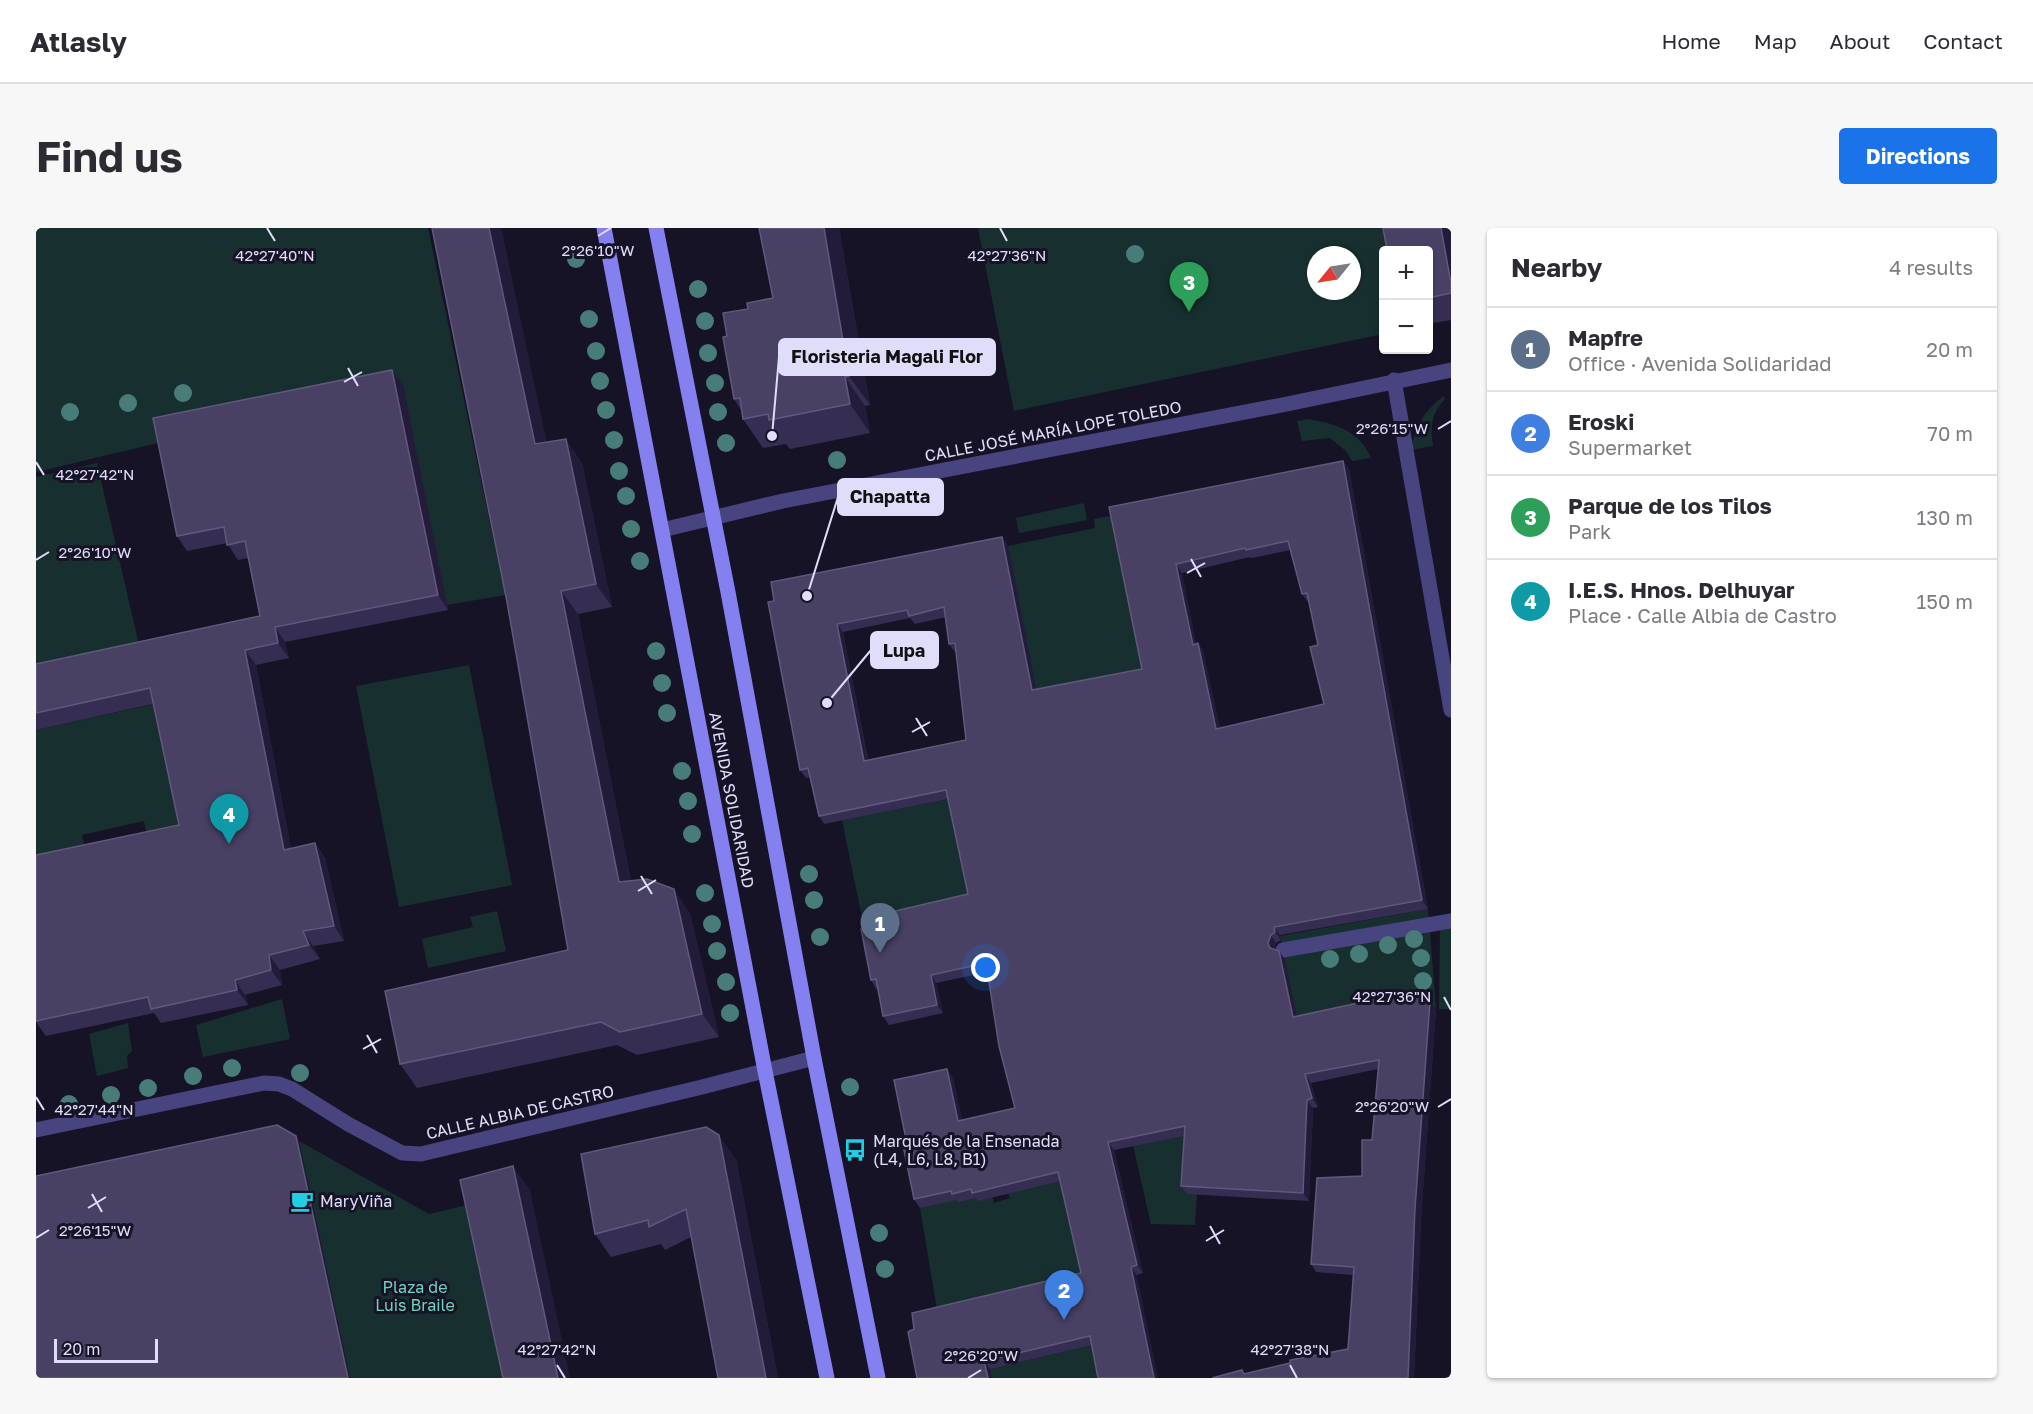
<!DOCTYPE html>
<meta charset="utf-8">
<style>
body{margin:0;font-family:"Golos Text",sans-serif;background:#f7f7f7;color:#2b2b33}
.controls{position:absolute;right:18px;top:18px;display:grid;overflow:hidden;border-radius:6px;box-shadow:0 2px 4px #0004}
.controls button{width:54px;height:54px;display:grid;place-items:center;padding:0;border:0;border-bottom:2px solid #e1e1e2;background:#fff;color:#2b2b33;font:30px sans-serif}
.compass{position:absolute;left:1271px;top:18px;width:54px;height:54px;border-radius:50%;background:#fff;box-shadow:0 2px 4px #0004;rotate:240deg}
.scale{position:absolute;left:18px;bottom:15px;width:104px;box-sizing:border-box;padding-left:6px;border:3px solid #e0ddfb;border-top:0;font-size:16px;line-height:21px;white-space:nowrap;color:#e0ddfb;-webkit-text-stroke:4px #171326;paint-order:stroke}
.you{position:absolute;left:950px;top:740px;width:21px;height:21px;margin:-15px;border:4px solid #fff;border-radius:50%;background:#1a73e8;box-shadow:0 0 0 9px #1a73e833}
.badge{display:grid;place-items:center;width:39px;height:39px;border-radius:50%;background:#1a73e8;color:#fff;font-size:20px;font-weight:700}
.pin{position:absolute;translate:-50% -50px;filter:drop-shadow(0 2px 3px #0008)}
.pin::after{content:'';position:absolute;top:32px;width:21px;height:18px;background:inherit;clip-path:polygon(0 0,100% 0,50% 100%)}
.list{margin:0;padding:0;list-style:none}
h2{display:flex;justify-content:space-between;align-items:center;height:78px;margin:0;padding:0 24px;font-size:26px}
h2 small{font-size:20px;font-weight:400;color:#7c7c81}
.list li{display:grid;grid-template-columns:39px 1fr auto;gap:18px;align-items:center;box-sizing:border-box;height:84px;padding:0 24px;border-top:2px solid #e1e1e2}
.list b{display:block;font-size:22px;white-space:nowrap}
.list p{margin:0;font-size:20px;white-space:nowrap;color:#7c7c81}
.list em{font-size:20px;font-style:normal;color:#7c7c81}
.map{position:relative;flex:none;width:1415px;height:1150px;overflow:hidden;border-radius:6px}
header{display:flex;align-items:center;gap:36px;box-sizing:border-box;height:84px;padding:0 30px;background:#fff;border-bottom:2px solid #e1e1e2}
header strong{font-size:28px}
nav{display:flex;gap:33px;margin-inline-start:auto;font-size:21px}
.intro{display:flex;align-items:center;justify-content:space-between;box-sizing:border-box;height:144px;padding:0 36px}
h1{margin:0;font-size:42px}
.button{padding:15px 27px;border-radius:6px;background:#1a73e8;color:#fff;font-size:21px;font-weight:700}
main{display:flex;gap:36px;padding:0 36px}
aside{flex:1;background:#fff;border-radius:6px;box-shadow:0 2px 4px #0004}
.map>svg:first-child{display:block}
.green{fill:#17302f;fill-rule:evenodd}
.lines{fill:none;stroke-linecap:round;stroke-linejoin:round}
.street{stroke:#47447f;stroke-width:15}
.secondary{stroke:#8480ef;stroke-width:15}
.tree{fill:#487c78}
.wall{fill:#362e52;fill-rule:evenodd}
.shaded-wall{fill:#221b39}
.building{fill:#484164;stroke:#60597c;stroke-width:1.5;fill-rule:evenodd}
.ticks{fill:none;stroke:#e0ddfb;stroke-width:2}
.labels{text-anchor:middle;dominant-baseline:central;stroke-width:6;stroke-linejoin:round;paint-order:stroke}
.street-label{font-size:16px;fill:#e0ddfb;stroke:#171326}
.poi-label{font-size:16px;fill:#e0ddfb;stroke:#171326;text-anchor:start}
.park-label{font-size:16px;fill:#71d2bb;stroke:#171326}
.ticks-label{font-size:15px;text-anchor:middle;fill:#e0ddfb;stroke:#171326;stroke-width:6;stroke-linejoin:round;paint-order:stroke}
.leader{fill:none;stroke:#e0ddfb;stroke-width:2}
.callout-dot{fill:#e0ddfb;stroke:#171326;stroke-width:2}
.callout{fill:#e0ddfb;stroke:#e0ddfb;stroke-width:2}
.callout-label{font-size:18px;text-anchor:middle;font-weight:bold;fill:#111}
</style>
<header>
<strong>Atlasly</strong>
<nav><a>Home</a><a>Map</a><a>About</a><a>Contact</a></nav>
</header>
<div class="intro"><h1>Find us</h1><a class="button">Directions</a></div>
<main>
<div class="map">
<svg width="1415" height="1150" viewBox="0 0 1415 1150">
<rect width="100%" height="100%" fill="#171326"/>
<g class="green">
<polygon points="0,0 392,0 469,367 411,377 367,157 0,244"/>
<path d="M942 0H1358L1363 22H1348L1347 106 978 183ZM1280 27H1316V63H1280Z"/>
<path d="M1408 168 1409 171C1395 186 1394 197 1397 218L1375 222C1379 199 1389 181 1408 168Z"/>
<path d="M1271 191C1298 195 1323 202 1335 230L1316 233 1310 223 1294 210 1266 213 1261 193Z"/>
<polygon points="61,235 106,430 0,453 0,249"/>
<polygon points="1048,275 1051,292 983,305 980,290"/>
<polygon points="1079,287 1111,449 1002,471 972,318 1059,300 1058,291"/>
<polygon points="433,437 476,657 363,679 320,458"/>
<polygon points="124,475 190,589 111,607 108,593 46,607 49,621 0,631 0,502"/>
<polygon points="923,569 938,678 830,709 806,592"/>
<polygon points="1392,681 1400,781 1388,771 1263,798 1244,708"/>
<polygon points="461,683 470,723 392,740 386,711 437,699 434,689"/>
<polygon points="1415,698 1415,781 1403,781 1404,699"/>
<polygon points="246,771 254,811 167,829 160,797"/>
<polygon points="92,795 96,823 91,828 92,840 61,848 53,806"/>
<polygon points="1155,906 1161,966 1159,997 1115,996 1097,918"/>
<polygon points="263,913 393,986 440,975 478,1150 314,1150"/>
<polygon points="1032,946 1054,1052 902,1088 884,980 921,971 956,968 958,975 974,970 972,965"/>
<polygon points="1060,1116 1066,1150 956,1150 950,1143 965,1133 967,1138"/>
</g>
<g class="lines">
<g class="street">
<polyline points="1358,152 1415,482"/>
<polyline points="626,302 747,273 1251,176 1415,142"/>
<polyline points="1247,722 1415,693"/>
<polyline points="0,902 228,855 243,856 256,861 312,896 366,925 385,926 662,860 778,830"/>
</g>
<g class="secondary">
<polyline points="568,0 729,843 791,1150"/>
<polyline points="620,0 692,364 778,830 842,1150"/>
</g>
</g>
<g class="tree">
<circle cx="1099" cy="26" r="9"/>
<circle cx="540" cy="31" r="9"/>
<circle cx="662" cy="61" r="9"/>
<circle cx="553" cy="91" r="9"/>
<circle cx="669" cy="93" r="9"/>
<circle cx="560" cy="123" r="9"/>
<circle cx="672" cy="125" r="9"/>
<circle cx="564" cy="153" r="9"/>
<circle cx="679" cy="155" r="9"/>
<circle cx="147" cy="165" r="9"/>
<circle cx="92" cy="175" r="9"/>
<circle cx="570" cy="182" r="9"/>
<circle cx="34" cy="184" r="9"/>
<circle cx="682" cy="184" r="9"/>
<circle cx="578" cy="212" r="9"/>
<circle cx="690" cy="215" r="9"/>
<circle cx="801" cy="232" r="9"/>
<circle cx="583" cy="243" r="9"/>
<circle cx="590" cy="268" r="9"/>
<circle cx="595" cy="301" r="9"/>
<circle cx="604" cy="333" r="9"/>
<circle cx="620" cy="423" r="9"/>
<circle cx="626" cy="455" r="9"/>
<circle cx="631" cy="485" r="9"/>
<circle cx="646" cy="543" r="9"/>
<circle cx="652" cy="573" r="9"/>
<circle cx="656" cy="606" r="9"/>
<circle cx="773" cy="646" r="9"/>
<circle cx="669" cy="665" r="9"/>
<circle cx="778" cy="672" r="9"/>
<circle cx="676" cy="696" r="9"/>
<circle cx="784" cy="709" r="9"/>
<circle cx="1378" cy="711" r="9"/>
<circle cx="1352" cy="717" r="9"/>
<circle cx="681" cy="723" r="9"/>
<circle cx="1323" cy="726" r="9"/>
<circle cx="1385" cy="730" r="9"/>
<circle cx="1294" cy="731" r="9"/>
<circle cx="1387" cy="753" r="9"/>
<circle cx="690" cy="754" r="9"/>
<circle cx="694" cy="785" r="9"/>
<circle cx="196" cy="840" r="9"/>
<circle cx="264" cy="845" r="9"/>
<circle cx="157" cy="848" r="9"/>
<circle cx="814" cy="859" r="9"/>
<circle cx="112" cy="860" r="9"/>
<circle cx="75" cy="867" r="9"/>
<circle cx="33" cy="876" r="9"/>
<circle cx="843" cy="1005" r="9"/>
<circle cx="849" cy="1041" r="9"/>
</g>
<g class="wall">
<polygon points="465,0 510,214 546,235 576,379 542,386 595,653 654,685 683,809 601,827 581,817 381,860 364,836 532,722"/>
<polygon points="723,0 803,0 834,177 829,178 834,205 754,221 750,216 727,220 707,191 705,182 698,171 691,108 712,81 737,70"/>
<polygon points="1415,0 1415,92 1392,96 1392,22"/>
<polygon points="356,142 367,157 412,382 249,414 253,430 220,437 255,621 279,615 289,630 308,713 277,718 284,731 244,742 246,757 209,767 212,777 125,795 118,785 10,808 0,794 0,627 143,597 117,476 0,502 0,436 224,388 212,330 202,332 191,315 151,323 141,308"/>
<path d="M1307 233 1313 241 1392 681 1244 707 1245 712 1240 715 1238 722 1249 732 1261 789 1400 781 1385 990 1378 1150H1176L1209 1146 1312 1121 1317 1047 1280 1044 1275 1036 1326 948 1336 912 1342 841 1275 855 1282 879 1277 880 1273 973 1151 966 1145 958 1148 908 1078 922 1107 1045 1101 1047 1056 1117 954 1141 881 1150 1045 1045 1024 953 942 973 940 970 922 974 920 972 884 980 878 971 872 921 917 849 926 892 979 880 952 744 900 755 907 785 853 797 847 788 842 760 840 761 835 752 844 696 932 666 912 571 788 596 783 588 774 549 770 550 764 542 738 373 966 309 972 318 1000 462 1106 441 1073 279ZM1255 322 1266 366 1272 374H1273L1282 417 1288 476 1184 500 1167 423 1162 415 1160 416 1146 345 1214 329 1216 330ZM910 389 913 416 919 424H920L930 512 832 532 807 404 874 390 879 396Z"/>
<polygon points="700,931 742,1150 682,1150 655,1009 629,1022 625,1016 575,1029 559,1006"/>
</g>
<g class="shaded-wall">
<polygon points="453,0 465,0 516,239 499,216"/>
<polygon points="788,0 803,0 834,177 813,148"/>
<polygon points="1405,0 1415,0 1415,55"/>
<polygon points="356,142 367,157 412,382 402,367"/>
<polygon points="809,149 829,178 834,205 814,176"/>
<polygon points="530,211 546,235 576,379 560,356"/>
<polygon points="1307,233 1313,241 1392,681 1386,672"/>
<polygon points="966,309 972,318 1002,471 996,462"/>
<polygon points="1140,336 1146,345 1162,425 1157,417"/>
<polygon points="525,363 542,386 600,678 583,654"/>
<polygon points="801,396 807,404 833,541 828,533"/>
<polygon points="239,399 249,414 253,430 242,415"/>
<polygon points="1162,415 1167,423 1186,509 1180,501"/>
<polygon points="209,422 220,437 258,637 248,622"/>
<polygon points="279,615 289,630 308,713 298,698"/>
<polygon points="638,661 654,685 683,809 666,786"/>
<polygon points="1238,699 1244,707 1245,712 1239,704"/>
<polygon points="267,703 277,718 284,731 273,717"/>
<polygon points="1235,707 1240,715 1237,723 1234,720 1232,715"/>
<polygon points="1243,723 1249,732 1263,798 1257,789"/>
<polygon points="233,727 244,742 246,757 235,742"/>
<polygon points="895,747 900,755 907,785 901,777"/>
<polygon points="199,752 209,767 212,777 201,762"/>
<polygon points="1394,773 1400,781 1385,990 1378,1150 1372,1150 1379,981"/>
<polygon points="911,841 917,849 928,901 922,893"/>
<polygon points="1269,846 1275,855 1282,879 1276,870"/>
<polygon points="1271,872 1277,880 1273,973 1267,965"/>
<polygon points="683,907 700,931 742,1150 730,1150"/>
<polygon points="260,908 263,913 314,1150 312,1150"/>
<polygon points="1072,914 1078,922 1107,1045 1101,1037"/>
<polygon points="477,938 494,962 534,1150 522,1150"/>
<polygon points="1095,1039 1101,1047 1122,1150 1118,1150"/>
<polygon points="948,1133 954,1141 956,1150 952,1150"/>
</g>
<g class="building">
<polygon points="396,0 453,0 499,216 530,211 560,356 525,363 583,654 611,651 638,661 666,786 584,804 565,794 364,836 349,763 532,722 471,374"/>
<polygon points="723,0 788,0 813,148 809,149 814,176 733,192 732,186 707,191 704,170 698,171 687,109 691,108 687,85 712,81 711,75 737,70"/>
<polygon points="1347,0 1405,0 1415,55 1415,65 1392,70 1392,22 1351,22"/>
<polygon points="356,142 402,367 239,399 242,415 209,422 248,622 279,615 298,698 267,703 273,717 233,727 235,742 199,752 201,762 115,781 112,769 0,793 0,627 143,597 114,460 0,485 0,436 224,388 209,313 191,317 188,299 141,308 117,190"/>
<path d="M1307 233 1386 672 1238 699 1239 704 1235 707 1232 715 1234 720 1243 723 1257 789 1382 762 1394 773 1379 981 1372 1150H1176L1206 1142 1208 1146 1254 1135V1132L1312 1121 1318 1039 1275 1036 1281 950 1326 948V912H1336L1343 832 1269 846 1276 870 1271 872 1267 965 1145 958 1149 898 1072 914 1101 1037 1095 1039 1118 1150H1062L1054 1108 948 1133 952 1150H881L872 1104 878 1101 876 1085 1045 1045 1022 944 936 965 935 961 916 966 915 963 878 971 868 922 872 921 858 852 911 841 922 893 979 880 963 818 950 735 895 747 901 777 847 788 840 751 835 752 825 701 844 696 842 687 932 666 910 562 783 588 772 540 764 542 732 374 738 373 735 354 966 309 996 462 1106 441 1073 279ZM1252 313 1266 366 1271 365 1282 417 1274 419 1288 476 1180 501 1162 415 1157 417 1140 336 1209 320 1210 322ZM908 379 913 416 919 415 930 512 828 533 801 396 871 382 873 388Z"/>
<polygon points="241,897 260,908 312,1150 0,1150 0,948"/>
<polygon points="670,899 683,907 730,1150 682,1150 650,981 613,999 612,992 559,1006 545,926"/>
<polygon points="477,938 522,1150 467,1150 424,952"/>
</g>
<path class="ticks" d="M231 0 239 13M964 0 971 13M562 8 575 0M312 140 322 158M308 154 326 144M1402 201 1415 193M0 234 8 247M1155 331 1165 349M0 332 13 324M1151 345 1169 335M880 490 891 508M876 504 894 494M605 648 616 666M602 663 620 652M1408 769 1415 782M331 807 341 825M327 821 345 811M0 869 8 882M1402 879 1415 871M56 966 66 984M52 980 70 969M1174 998 1184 1016M0 1010 13 1002M1170 1013 1188 1002M521 1137 529 1150M1254 1137 1261 1150M932 1150 945 1142"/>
<defs>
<g id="bus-bare" transform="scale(1.8)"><path d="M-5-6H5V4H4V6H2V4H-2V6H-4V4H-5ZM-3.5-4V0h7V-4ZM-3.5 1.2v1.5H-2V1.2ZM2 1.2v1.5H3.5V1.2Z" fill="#21cde2" stroke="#171326" stroke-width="2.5" paint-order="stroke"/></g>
<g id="cafe-bare" transform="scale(1.8)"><path d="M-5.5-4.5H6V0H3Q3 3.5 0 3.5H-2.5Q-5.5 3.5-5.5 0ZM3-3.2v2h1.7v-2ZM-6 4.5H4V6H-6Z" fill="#21cde2" stroke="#171326" stroke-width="2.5" paint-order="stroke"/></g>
</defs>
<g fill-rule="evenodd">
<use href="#bus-bare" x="819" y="922"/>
<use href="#cafe-bare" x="266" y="973"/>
</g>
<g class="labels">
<g class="street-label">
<text transform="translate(1017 203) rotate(-11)">CALLE JOSÉ MARÍA LOPE TOLEDO</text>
<text transform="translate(696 572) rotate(79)">AVENIDA SOLIDARIDAD</text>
<text transform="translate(484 884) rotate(-13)">CALLE ALBIA DE CASTRO</text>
</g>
<g class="poi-label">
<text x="837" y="913">Marqués de la Ensenada<tspan x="837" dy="18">(L4, L6, L8, B1)</tspan></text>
<text x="284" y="973">MaryViña</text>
</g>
<g class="park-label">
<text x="379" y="1059">Plaza de<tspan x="379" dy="18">Luis Braile</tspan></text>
</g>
</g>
<g class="ticks-label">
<text x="562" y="28">2°26'10"W</text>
<text x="239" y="33">42°27'40"N</text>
<text x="971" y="33">42°27'36"N</text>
<text x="1356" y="206">2°26'15"W</text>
<text x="59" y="252">42°27'42"N</text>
<text x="59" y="330">2°26'10"W</text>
<text x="1356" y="774">42°27'36"N</text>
<text x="1356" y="884">2°26'20"W</text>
<text x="58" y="887">42°27'44"N</text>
<text x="59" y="1008">2°26'15"W</text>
<text x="521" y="1127">42°27'42"N</text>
<text x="1254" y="1127">42°27'38"N</text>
<text x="945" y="1133">2°26'20"W</text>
</g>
<path class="leader" d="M736 208L743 129M771 368L802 269M791 475L835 422"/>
<g class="callout-dot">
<circle cx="736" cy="208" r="6"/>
<circle cx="771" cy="368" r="6"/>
<circle cx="791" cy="475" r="6"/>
</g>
<g class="callout">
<rect x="743" y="111" width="216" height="36" rx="6"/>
<rect x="802" y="251" width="105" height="36" rx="6"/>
<rect x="835" y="404" width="67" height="36" rx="6"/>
</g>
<g class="callout-label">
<text x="851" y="135">Floristeria Magali Flor</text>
<text x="854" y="275">Chapatta</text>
<text x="868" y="429">Lupa</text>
</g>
</svg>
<div class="controls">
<button>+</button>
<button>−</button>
</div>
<svg class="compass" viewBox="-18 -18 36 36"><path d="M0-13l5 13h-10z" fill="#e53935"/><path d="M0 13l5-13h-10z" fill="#7c7c81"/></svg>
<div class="scale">20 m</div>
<div class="you"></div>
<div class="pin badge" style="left:844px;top:725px;background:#5c6f8a">1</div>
<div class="pin badge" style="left:1028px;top:1092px;background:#3f7fe0">2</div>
<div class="pin badge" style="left:1153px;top:84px;background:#2e9e5b">3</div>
<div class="pin badge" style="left:193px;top:616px;background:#0f9aa8">4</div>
</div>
<aside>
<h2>Nearby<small>4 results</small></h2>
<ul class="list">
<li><span class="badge" style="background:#5c6f8a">1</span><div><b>Mapfre</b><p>Office · Avenida Solidaridad</p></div><em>20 m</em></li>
<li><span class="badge" style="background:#3f7fe0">2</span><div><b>Eroski</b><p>Supermarket</p></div><em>70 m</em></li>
<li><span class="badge" style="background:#2e9e5b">3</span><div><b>Parque de los Tilos</b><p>Park</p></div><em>130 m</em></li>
<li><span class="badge" style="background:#0f9aa8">4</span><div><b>I.E.S. Hnos. Delhuyar</b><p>Place · Calle Albia de Castro</p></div><em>150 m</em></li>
</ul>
</aside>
</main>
